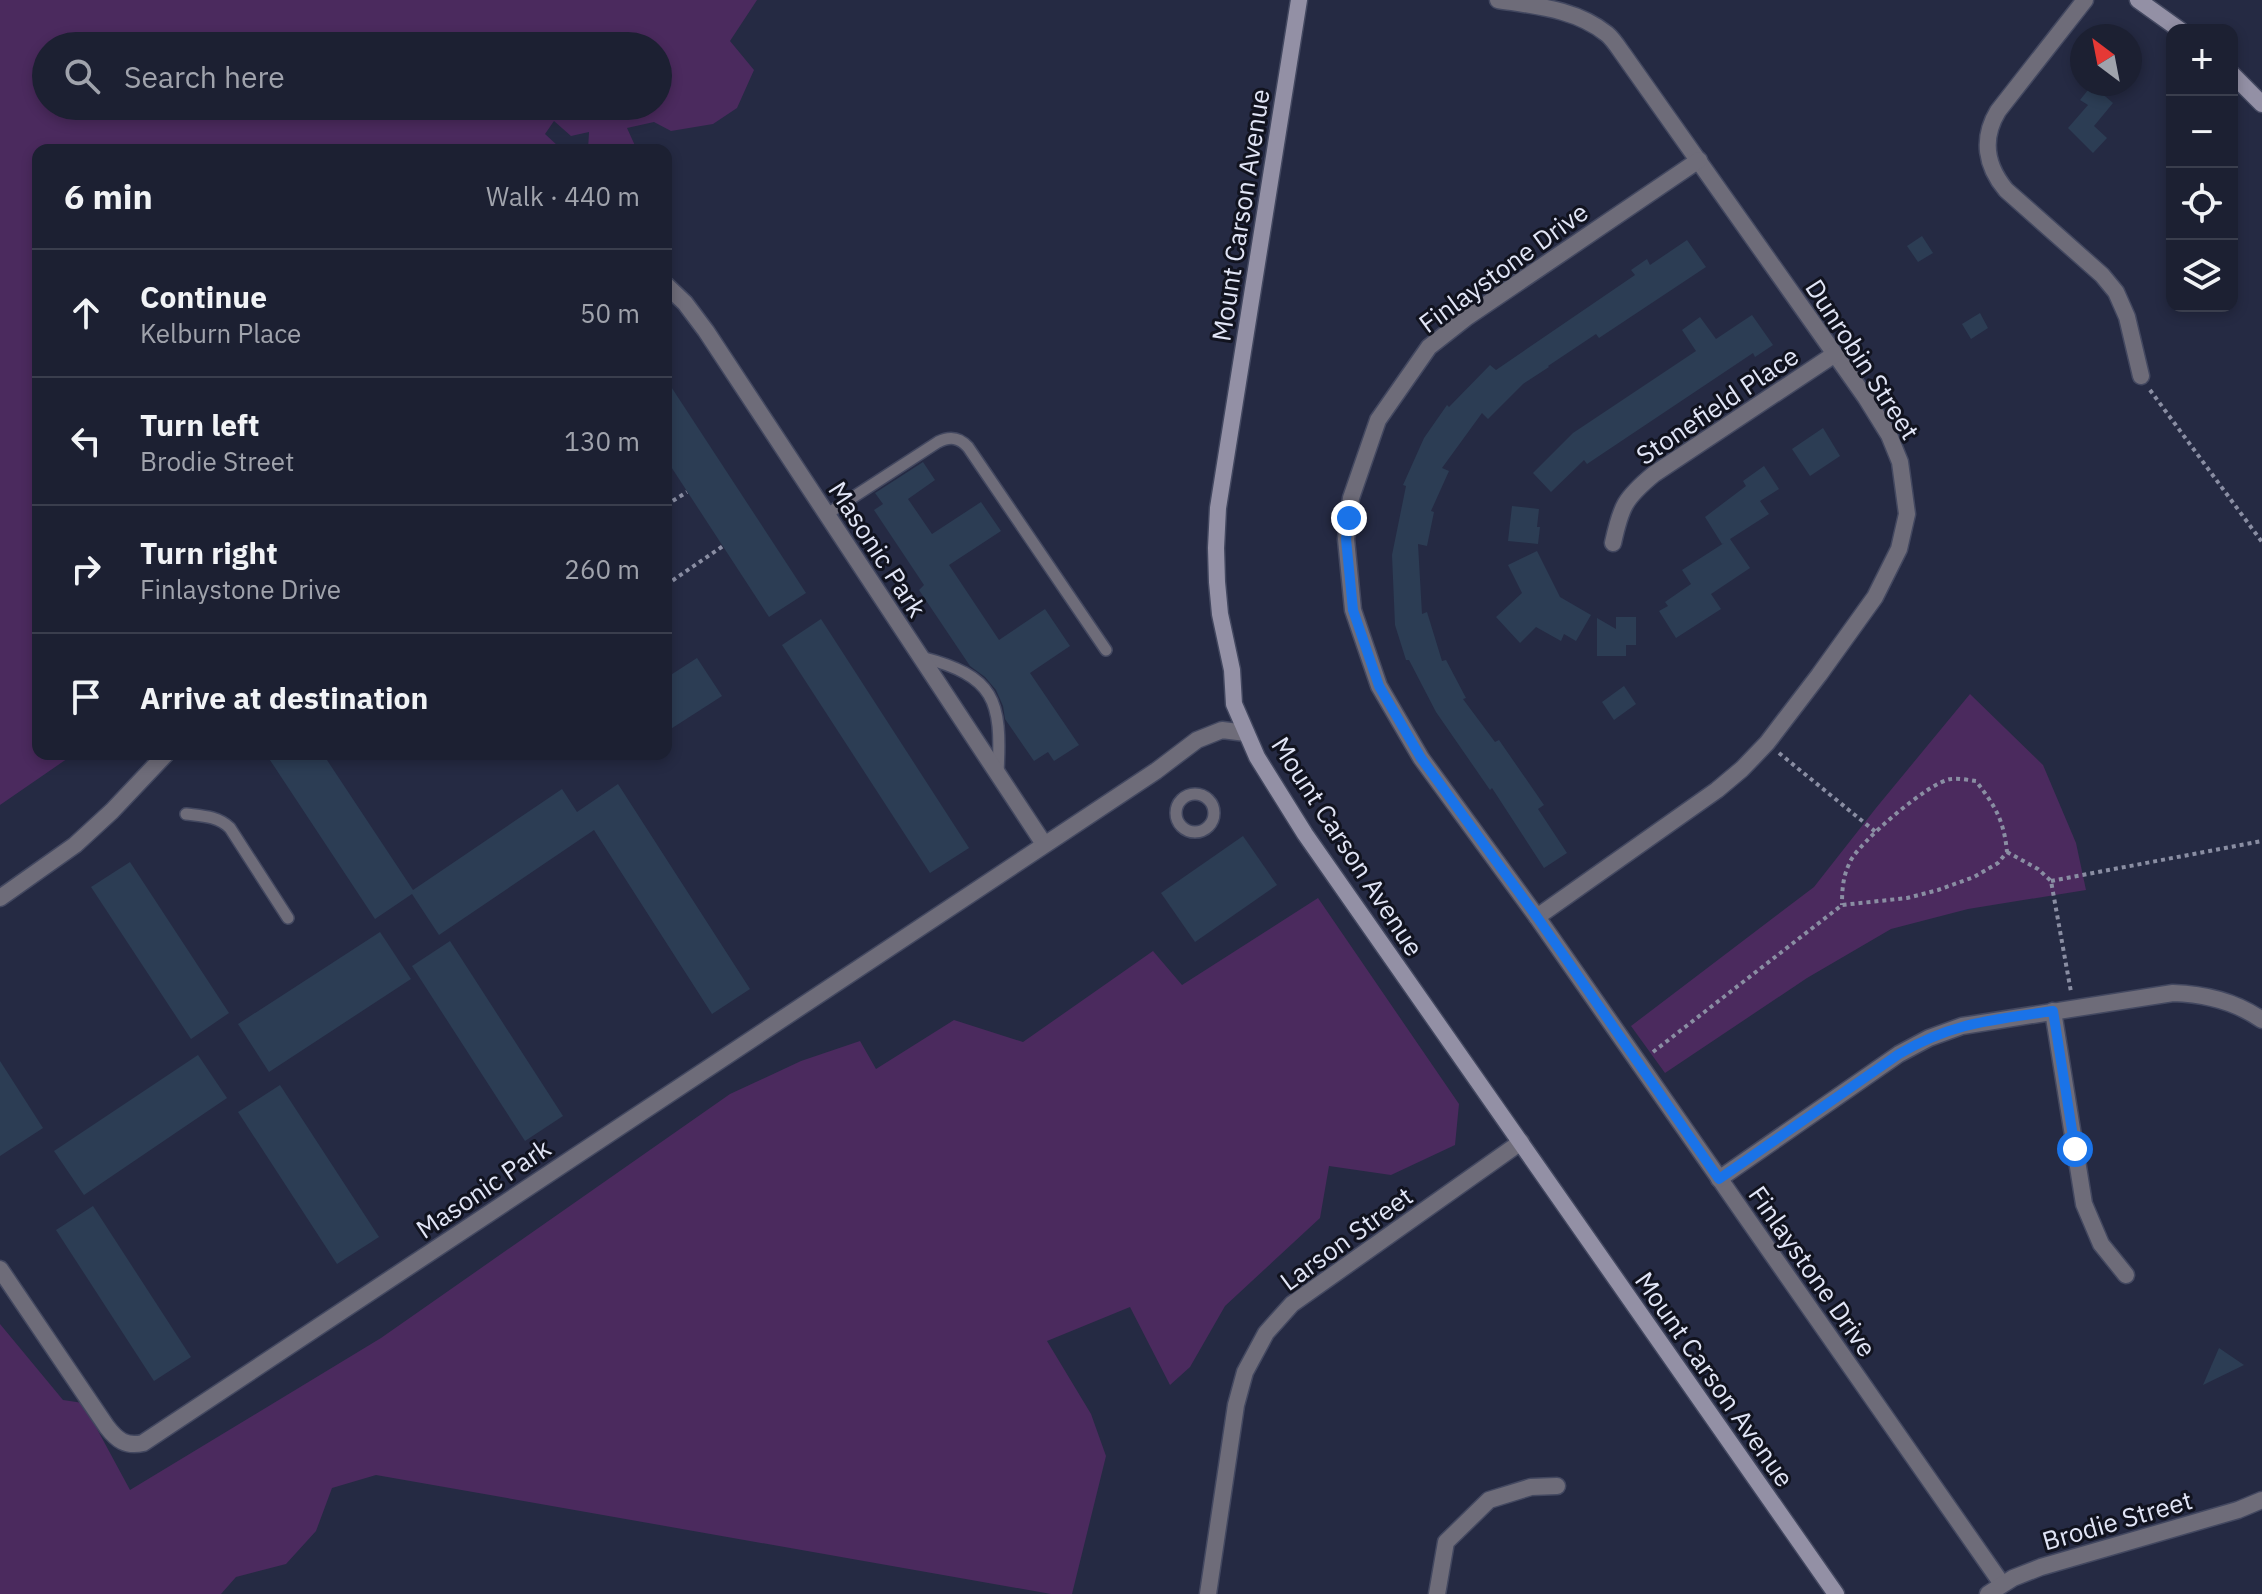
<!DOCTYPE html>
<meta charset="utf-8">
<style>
body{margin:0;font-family:"IBM Plex Sans",sans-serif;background:#292d3e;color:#f1f3f6}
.controls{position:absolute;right:24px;top:24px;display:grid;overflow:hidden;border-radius:16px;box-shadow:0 4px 12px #0003}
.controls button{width:72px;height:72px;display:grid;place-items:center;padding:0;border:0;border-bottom:2px solid #3a3e4d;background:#1c2032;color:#f1f3f6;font:40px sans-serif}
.compass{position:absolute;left:2070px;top:24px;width:72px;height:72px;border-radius:50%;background:#1c2032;box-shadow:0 4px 12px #0003;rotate:328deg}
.stop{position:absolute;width:24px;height:24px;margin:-18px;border:6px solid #1a73e8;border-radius:50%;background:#fff}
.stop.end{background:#1a73e8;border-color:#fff;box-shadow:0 2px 8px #0008}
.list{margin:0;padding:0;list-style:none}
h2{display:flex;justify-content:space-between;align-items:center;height:104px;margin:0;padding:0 32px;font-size:34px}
h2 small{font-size:26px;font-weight:400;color:#a0a3ac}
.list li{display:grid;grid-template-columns:52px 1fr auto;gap:24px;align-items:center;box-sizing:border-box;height:128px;padding:0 32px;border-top:2px solid #3a3e4d}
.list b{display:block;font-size:30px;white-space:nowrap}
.list p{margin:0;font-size:26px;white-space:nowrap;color:#a0a3ac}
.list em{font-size:26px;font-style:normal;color:#a0a3ac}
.icon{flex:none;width:44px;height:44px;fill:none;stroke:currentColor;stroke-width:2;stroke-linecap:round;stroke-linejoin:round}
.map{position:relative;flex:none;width:2262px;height:1594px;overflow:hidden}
.search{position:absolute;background:#1c2032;box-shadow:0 4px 12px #0003;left:32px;top:32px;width:640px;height:88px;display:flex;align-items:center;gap:20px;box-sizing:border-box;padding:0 28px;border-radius:44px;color:#a0a3ac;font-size:30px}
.panel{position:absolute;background:#1c2032;box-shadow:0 4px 12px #0003;left:32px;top:144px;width:640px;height:616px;border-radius:16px}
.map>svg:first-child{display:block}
.green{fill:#4b2a5e;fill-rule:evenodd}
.building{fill:#2c3d54}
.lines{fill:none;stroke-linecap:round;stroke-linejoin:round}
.lane-casing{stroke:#434860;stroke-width:14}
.street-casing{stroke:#434860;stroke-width:19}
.secondary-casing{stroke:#434860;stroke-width:19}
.path{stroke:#8a8ea3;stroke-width:4;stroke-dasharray:4 4;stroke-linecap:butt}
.lane{stroke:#6e6c79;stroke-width:11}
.street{stroke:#6e6c79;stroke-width:16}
.secondary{stroke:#9390a5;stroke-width:16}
.route{stroke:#1a73e8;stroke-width:10}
.labels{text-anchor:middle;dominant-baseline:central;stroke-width:6;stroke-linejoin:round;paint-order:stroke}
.street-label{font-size:26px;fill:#e1e5f6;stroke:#11131f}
</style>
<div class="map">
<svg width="2262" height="1594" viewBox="0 0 2262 1594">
<rect width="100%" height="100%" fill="#252a43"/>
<g class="green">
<path d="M0 0H757L730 41 754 70 737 108 713 124 671 131 654 122 627 128 637 150H588L589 132 571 136 554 121 545 134 558 146 566 150H38V754H74L0 805ZM46 46H658V106H46Z"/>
<polygon points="1970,694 2043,765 2076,843 2086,890 1968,909 1891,929 1807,978 1665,1073 1631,1026 1814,887 1876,808"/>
<polygon points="1318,898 1459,1104 1455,1145 1391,1175 1329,1166 1320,1218 1225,1306 1190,1367 1170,1385 1130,1307 1047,1341 1091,1414 1106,1456 1072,1594 1051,1594 376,1475 332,1488 316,1531 286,1564 236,1577 221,1594 0,1594 0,1324 63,1400 83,1403 130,1490 381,1338 730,1094 801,1061 860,1041 876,1069 954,1020 1023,1042 1153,951 1182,985"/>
</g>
<g class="building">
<polygon points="2092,85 2113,103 2094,126 2107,138 2093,153 2068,128 2088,105 2080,100"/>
<polygon points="1922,236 1933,253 1918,262 1907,246"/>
<polygon points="1687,240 1706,267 1599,338 1596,334 1548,366 1549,367 1523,384 1488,419 1482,413 1442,468 1449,471 1431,511 1434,512 1427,546 1418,544 1422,614 1427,612 1442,661 1446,660 1466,698 1463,699 1495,742 1499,740 1544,805 1538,809 1567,853 1544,868 1492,788 1490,790 1436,712 1409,660 1406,660 1395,625 1392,555 1406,486 1403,485 1424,438 1447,405 1449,407 1490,365 1496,370 1635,275 1631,270 1647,259 1650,265"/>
<polygon points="1980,313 1988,328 1971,339 1962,324"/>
<polygon points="1752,315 1773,345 1755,357 1753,353 1587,464 1584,460 1551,492 1533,473 1573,433 1696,351 1682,330 1700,317 1716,339"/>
<polygon points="666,379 806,593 769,617 666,459"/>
<polygon points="1823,428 1840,456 1810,476 1792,449"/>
<polygon points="923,462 935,480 908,499 932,534 981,502 1001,531 949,565 999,640 1045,609 1070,646 1030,673 1079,745 1054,761 1048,752 1034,761 1005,719 1003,706 996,690 985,677 970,666 919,590 924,585 874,510 883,504 875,493"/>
<polygon points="1764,466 1779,489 1760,501 1769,514 1730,539 1750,568 1711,594 1721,609 1676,638 1659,611 1668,606 1665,602 1691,584 1682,570 1724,543 1722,544 1705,517 1746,486 1743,481"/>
<polygon points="1512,506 1539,509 1537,527 1540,527 1538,544 1508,541"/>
<polygon points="1537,551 1560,597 1591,615 1576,641 1564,634 1561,641 1536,627 1520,643 1496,617 1522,593 1508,565"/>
<polygon points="1616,617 1636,617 1636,645 1626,645 1626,656 1597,656 1597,618 1616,629"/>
<polygon points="821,619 969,848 930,873 782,645"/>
<polygon points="697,658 722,696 666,732 666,678"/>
<polygon points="1624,686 1636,704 1614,720 1602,702"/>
<polygon points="266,754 323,754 413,890 562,789 577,812 618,784 750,989 712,1014 594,830 439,935 412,894 375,919"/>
<polygon points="1243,836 1277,885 1195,942 1161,893"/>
<polygon points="130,862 229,1013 191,1039 91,887"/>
<polygon points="380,932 411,979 269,1072 238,1024"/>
<polygon points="450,941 563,1116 525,1141 412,966"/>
<polygon points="198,1055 227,1098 84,1195 54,1151"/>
<polygon points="0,1061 43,1128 0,1156"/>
<polygon points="280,1085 379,1237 337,1264 238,1112"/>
<polygon points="93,1206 191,1357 154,1381 56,1230"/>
<polygon points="2219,1348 2244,1365 2203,1385"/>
</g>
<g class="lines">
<g class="lane-casing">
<g id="lane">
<path d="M827 514 938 442C950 436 959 437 968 447L1106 650"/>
<path d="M921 657C995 676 1002 700 998 772"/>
<circle cx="1195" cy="813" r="19"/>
<path d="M186 814C202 816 218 816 230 828L288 918"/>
</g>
</g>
<g class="street-casing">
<g id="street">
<path d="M1498 0C1536 6 1576 9 1607 34 1613 39 1618 47 1623 54L1866 398 1889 435 1900 462 1907 514 1899 549 1875 597 1819 675 1767 743 1742 769 1717 790 1537 917"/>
<path d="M2085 0 1998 111C1981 139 1986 166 2006 190L2102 275 2116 292 2127 317 2141 376"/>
<polyline points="1699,160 1466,318 1429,347 1378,420 1351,498 1346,539 1353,610 1379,686 1421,758 1537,917 2002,1584"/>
<polyline points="666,285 685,303 706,331 1044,844"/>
<path d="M1613 543C1621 506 1625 498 1654 474L1835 354"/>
<polyline points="0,898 75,845 112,811 166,754"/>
<polyline points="2053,1011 2084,1204 2101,1244 2126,1275"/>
<path d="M1719 1179 1899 1054 1929 1038 1962 1026 2173 993C2205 994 2235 1001 2262 1020"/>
<path d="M0 1269 107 1427C117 1440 126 1447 143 1443L1156 771 1197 740 1222 730 1246 733"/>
<polyline points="1208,1594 1236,1405 1245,1372 1266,1333 1292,1304 1521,1142"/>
<polyline points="1437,1594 1446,1542 1489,1500 1531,1487 1557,1486"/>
<polyline points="1988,1594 2013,1578 2041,1567 2238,1510 2262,1500"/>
</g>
</g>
<g class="secondary-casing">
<g id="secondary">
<polyline points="1299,0 1218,508 1216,548 1217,582 1220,614 1232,670 1234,704 1257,757 1305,834 1836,1594"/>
<polyline points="2138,0 2180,30"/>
<polyline points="2232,74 2262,104"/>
</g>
</g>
<g class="path">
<polyline points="2150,390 2262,542"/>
<polyline points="666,505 687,492"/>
<polyline points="666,585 723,546"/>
<polyline points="1779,753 1877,833"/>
<polyline points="2007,852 2038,869 2051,881 2071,992"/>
<polyline points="2051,881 2262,841"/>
<path d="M1653 1052 1842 905 1907 898 1938 890 1974 877 1998 863 2007 852C2004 820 1995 806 1976 781 1968 780 1959 778 1951 779 1930 781 1858 843 1850 862 1843 876 1842 889 1842 905"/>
</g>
<use href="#lane" class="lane"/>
<use href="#street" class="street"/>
<use href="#secondary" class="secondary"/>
</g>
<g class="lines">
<path class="route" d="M1349 518 1346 539 1353 610 1379 686 1421 758 1537 917 1719 1179 1899 1054C1953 1022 1993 1020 2053 1011L2075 1149"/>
</g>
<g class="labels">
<g class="street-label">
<text transform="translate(1240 215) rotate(-81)">Mount Carson Avenue</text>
<text transform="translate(1503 267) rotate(-36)">Finlaystone Drive</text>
<text transform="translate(1863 359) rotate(57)">Dunrobin Street</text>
<text transform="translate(1717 405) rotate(-34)">Stonefield Place</text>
<text transform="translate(878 549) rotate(57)">Masonic Park</text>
<text transform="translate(1348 846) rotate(57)">Mount Carson Avenue</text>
<text transform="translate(483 1188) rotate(-34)">Masonic Park</text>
<text transform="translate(1346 1238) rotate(-36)">Larson Street</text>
<text transform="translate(1813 1271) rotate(55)">Finlaystone Drive</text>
<text transform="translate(1715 1379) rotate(55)">Mount Carson Avenue</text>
<text transform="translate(2117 1520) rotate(-16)">Brodie Street</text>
</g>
</g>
</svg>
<div class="controls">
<button>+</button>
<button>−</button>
<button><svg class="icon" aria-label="locate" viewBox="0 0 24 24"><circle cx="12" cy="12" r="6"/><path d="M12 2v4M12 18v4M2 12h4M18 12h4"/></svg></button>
<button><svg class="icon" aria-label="layers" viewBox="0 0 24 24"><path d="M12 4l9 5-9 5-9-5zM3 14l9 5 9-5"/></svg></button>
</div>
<svg class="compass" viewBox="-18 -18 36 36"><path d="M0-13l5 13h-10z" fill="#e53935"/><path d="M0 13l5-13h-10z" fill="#a0a3ac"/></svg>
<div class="stop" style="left:2075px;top:1149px"></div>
<div class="stop end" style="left:1349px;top:518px"></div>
<div class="search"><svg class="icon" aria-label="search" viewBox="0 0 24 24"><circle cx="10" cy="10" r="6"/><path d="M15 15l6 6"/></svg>Search here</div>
<section class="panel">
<h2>6 min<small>Walk · 440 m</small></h2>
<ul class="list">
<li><svg class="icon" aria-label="ahead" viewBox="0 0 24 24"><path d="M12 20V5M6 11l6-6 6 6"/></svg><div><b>Continue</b><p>Kelburn Place</p></div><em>50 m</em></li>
<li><svg class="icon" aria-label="left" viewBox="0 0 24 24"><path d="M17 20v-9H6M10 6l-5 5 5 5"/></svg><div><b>Turn left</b><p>Brodie Street</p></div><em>130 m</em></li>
<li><svg class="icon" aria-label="right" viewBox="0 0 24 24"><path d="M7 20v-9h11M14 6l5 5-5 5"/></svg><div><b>Turn right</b><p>Finlaystone Drive</p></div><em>260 m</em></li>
<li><svg class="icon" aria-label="arrive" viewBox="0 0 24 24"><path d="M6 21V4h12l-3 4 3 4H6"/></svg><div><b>Arrive at destination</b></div></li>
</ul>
</section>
</div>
